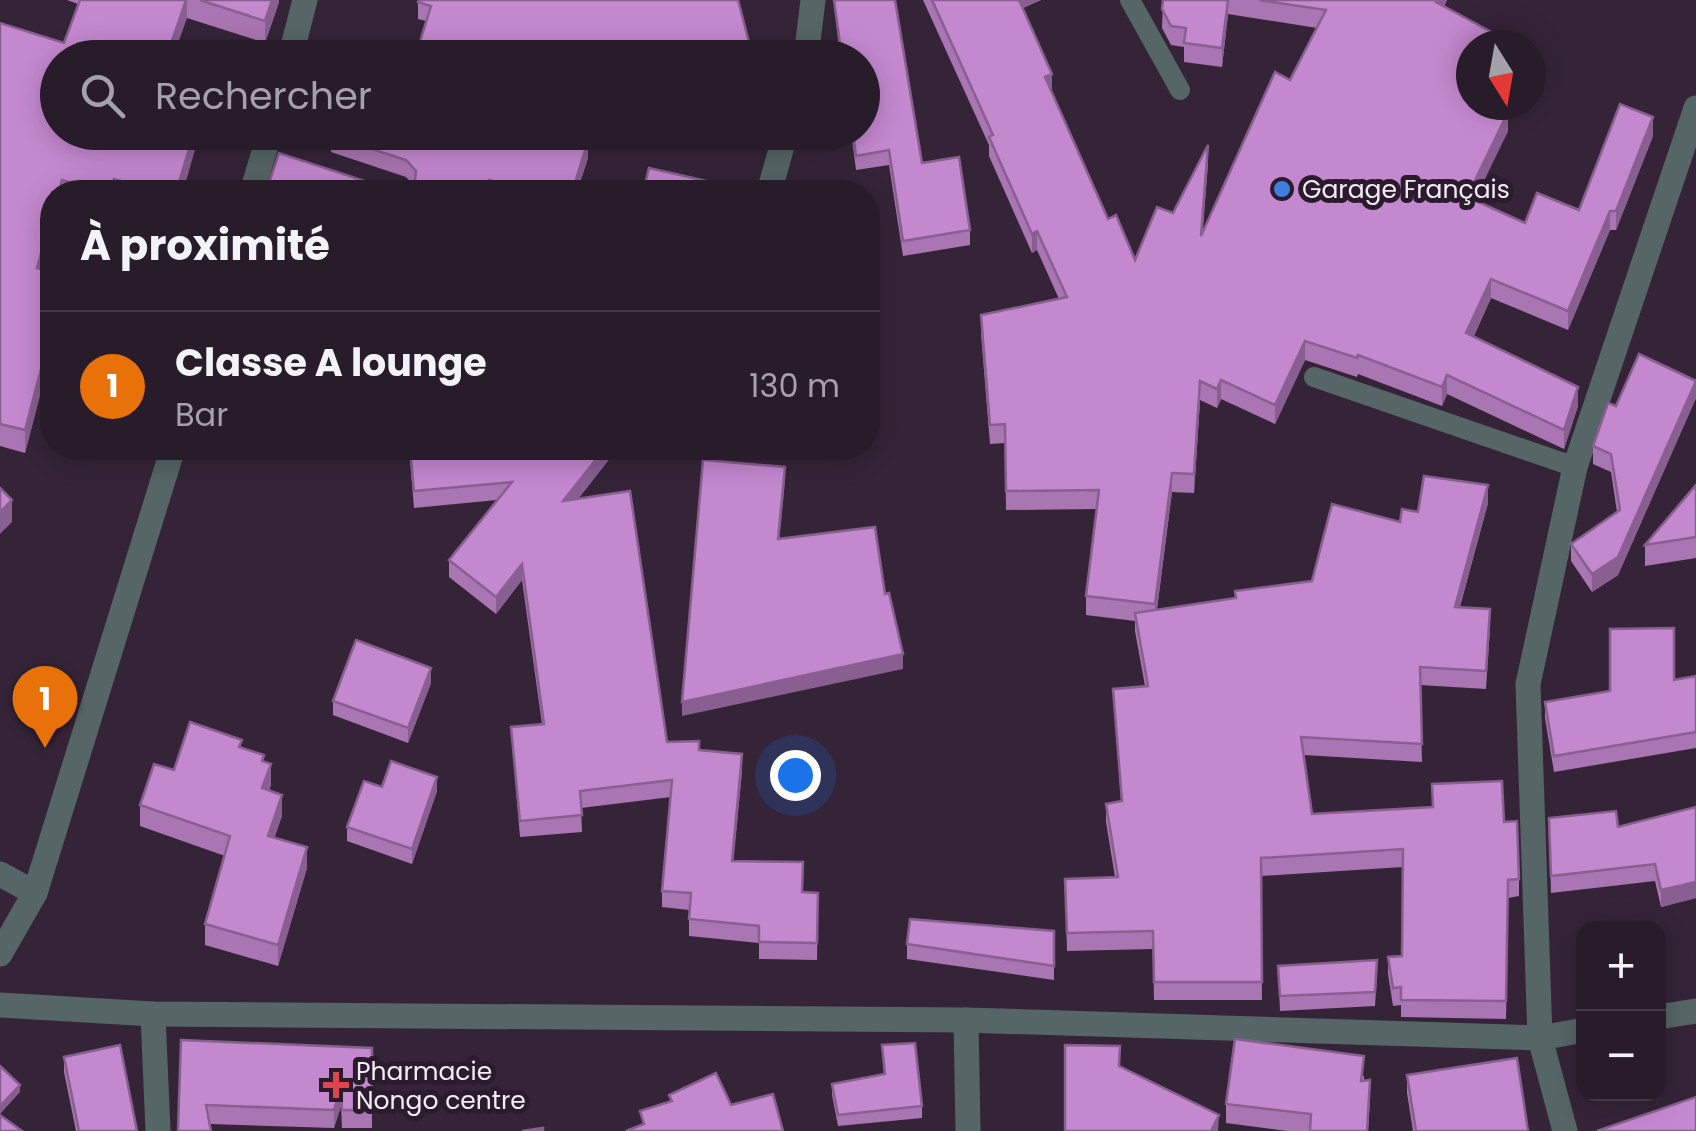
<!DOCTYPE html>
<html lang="fr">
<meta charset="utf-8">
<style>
body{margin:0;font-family:Poppins,sans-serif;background:#342836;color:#f1f3f6}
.controls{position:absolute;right:30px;bottom:30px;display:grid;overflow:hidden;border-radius:20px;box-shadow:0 5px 25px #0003}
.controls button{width:90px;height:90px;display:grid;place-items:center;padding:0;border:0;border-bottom:2px solid #443947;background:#281b2a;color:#f1f3f6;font:50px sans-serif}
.compass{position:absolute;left:1456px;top:30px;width:90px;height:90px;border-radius:50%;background:#281b2a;box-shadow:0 5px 25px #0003;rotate:169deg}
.you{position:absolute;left:795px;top:775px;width:35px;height:35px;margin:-25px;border:8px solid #fff;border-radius:50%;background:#1a73e8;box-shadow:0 0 0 15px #1a73e833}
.badge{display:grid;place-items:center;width:65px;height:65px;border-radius:50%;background:#8bbbb9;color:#fff;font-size:32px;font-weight:700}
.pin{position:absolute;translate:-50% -82px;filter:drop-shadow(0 2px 5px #0008)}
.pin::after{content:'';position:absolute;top:52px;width:35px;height:30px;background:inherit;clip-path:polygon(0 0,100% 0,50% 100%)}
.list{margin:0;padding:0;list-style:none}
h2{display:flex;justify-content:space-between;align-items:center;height:130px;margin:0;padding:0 40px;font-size:42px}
h2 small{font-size:32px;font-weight:400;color:#a5a1a8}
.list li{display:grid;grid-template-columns:65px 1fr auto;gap:30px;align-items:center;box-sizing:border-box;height:150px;padding:0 40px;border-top:2px solid #443947}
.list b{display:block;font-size:38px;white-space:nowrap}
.list p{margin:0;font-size:32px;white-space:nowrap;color:#a5a1a8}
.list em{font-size:32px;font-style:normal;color:#a5a1a8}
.icon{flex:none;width:55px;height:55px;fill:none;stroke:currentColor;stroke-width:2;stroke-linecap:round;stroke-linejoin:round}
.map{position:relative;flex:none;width:1696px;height:1131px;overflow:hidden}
.search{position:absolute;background:#281b2a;box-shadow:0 5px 25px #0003;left:40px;top:40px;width:840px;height:110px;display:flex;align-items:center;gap:25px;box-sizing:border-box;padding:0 35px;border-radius:55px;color:#a5a1a8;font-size:38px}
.panel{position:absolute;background:#281b2a;box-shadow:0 5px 25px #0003;left:40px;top:180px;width:840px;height:280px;border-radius:40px}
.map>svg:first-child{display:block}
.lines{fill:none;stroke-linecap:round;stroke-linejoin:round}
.service{stroke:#566566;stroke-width:20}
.minor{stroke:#566566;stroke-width:25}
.tertiary{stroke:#566566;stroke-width:25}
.wall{fill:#a975b2}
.shaded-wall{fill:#895f91}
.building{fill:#c488cf;stroke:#895f91;stroke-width:2.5}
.shop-dot{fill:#3f7fe0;stroke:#2a1b2d;stroke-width:4}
.health-dot{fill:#e0444e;stroke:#2a1b2d;stroke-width:4}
.labels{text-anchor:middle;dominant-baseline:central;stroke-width:10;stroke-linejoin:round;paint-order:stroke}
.poi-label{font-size:25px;fill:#f5ebf7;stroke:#2a1b2d;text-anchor:start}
</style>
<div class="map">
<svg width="1696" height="1131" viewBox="0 0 1696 1131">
<rect width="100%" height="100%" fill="#352438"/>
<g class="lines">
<g class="service">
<polyline points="1130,0 1180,90"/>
<polyline points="1314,377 1575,467"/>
</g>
<g class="minor">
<polyline points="806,58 813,0"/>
<polyline points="769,192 786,132"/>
<polyline points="153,1014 158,1131"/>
<polyline points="966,1020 968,1131"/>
<polyline points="1565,1131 1540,1038 1528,684 1575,467 1696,108"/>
</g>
<g class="tertiary">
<polyline points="290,58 305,0"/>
<polyline points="252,192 270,132"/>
<polyline points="0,874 35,893"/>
<polyline points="0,954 35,893 173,448"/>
<polyline points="0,1005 153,1014 966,1020 1540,1038 1584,1030"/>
<polyline points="1658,1017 1696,1011"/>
</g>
</g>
<g class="wall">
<polygon points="67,0 279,0 279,2 265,43 187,18 58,58 183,192 52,192 52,236 43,269 52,272 52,374 46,372 25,453 0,446 0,23 64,43 78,4"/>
<polygon points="738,0 426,21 418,19 418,2"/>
<polygon points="834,0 922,163 970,230 970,245 903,256 889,165 856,170 851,132 862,132 862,58 840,58"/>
<polygon points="923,0 1041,0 1023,8 1052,93 1108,219 1135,260 1173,213 1208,164 1202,232 1290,80 1317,28 1228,14 1222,67 1184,62 1184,47 1171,45 1162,28 1163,0 1447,0 1444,7 1495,45 1471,45 1471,105 1508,131 1474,200 1525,223 1579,210 1653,136 1616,230 1610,230 1568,330 1491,298 1474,336 1578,406 1564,449 1447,394 1442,406 1358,374 1357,377 1305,360 1275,424 1221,399 1217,408 1200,400 1194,493 1172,492 1157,610 1235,598 1235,591 1312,581 1418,512 1488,503 1460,607 1490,627 1486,689 1420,685 1422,762 1304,755 1312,814 1504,822 1519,879 1519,896 1508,898 1506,1019 1401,1017 1401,1005 1393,1006 1388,974 1388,957 1402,956 1403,867 1261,876 1262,1000 1154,1000 1153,949 1067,951 1065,879 1115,877 1106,822 1106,804 1121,801 1113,689 1145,686 1135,631 1135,621 1086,615 1086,596 1097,509 1006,510 1005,443 990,444 981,334 981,315 1059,299 1037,250 1032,253 989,156 989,145"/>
<polygon points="331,136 588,158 577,192 266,192 404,191 412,184 406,177 331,152"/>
<polygon points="1696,379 1696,398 1618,575 1592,592 1571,561 1571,544 1617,512 1611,472 1593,464 1593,446 1616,406"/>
<polygon points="409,448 456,448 456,450 618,448 578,499 667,742 699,750 742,771 733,861 803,892 818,893 817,960 759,959 759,943 689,936 689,910 662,907 662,891 671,797 581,808 582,832 520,837 511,727 542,724 522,580 496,614 449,577 449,560 497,500 414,508"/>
<polygon points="1696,485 1696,558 1645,566 1645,545"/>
<polygon points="1696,676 1696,748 1554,772 1545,718 1545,702"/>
<polygon points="431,683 408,743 333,715 333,701"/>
<polygon points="242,748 264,761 271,785 269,790 282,816 274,838 307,868 278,966 205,945 205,924 225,856 140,826 140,805 174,770"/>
<polygon points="382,787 437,791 412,864 347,841 347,827"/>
<polygon points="1696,807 1696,898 1661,907 1655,881 1551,893 1549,818 1618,827"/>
<polygon points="1054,931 1054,980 907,959 907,944"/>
<polygon points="1278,966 1377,975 1375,1006 1280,1011"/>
<polygon points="181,1040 372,1048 372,1128 342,1128 341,1106 334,1128 210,1124"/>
<polygon points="882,1045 922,1106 922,1118 838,1126 832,1095 832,1084 884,1074"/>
<polygon points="64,1057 137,1131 76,1131 64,1072"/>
<polygon points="1407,1075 1528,1131 1413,1131 1407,1093"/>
<polygon points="1364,1076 1364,1081 1370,1099 1368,1131 1287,1131 1226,1123 1226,1104"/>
</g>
<g class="shaded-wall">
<polygon points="186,0 187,0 187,18 173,58 166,58"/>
<polygon points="272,0 279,0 279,2 265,43 265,21"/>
<polygon points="1016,0 1041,0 1016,11"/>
<polygon points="1228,0 1228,14 1222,67 1222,48"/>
<polygon points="1437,0 1447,0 1436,21 1436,2"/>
<polygon points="1052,74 1052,93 1045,77"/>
<polygon points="1508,112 1508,131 1467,216 1467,197"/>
<polygon points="1653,117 1653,136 1616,230 1616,211"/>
<polygon points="194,132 200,132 183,192 176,192"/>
<polygon points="588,141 588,158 577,192 572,192"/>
<polygon points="1208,145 1208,164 1201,255 1201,236"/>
<polygon points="1610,211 1610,230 1568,330 1568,311"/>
<polygon points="52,214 52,236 37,290 37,268"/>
<polygon points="1037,231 1037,250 1032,253 1032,234"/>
<polygon points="1491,279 1491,298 1466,352 1466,333"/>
<polygon points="1305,341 1305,360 1275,424 1275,405"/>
<polygon points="46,350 46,372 25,453 25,430"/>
<polygon points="1447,375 1447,394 1442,406 1442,387"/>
<polygon points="1221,380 1221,399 1217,408 1217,389"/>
<polygon points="1200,381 1200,400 1194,493 1194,474"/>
<polygon points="1696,381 1696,398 1618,575 1592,592 1592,574"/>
<polygon points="1578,387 1578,406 1564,449 1564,430"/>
<polygon points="605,448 618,448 563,518 563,501"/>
<polygon points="785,467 785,481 778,554 778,539"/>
<polygon points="1172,473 1172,492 1155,623 1155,604"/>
<polygon points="1488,485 1488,503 1455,624 1455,607"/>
<polygon points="12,500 12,522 0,534 0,512"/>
<polygon points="522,564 522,580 496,614 496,597"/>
<polygon points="903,654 903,669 682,716 682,702"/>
<polygon points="431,668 431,683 408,743 408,728"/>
<polygon points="742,754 742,771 732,878 732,861"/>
<polygon points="271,764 271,785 262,809 262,788"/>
<polygon points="437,777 437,791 412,864 412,849"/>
<polygon points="282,795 282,816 268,857 268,836"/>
<polygon points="307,847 307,868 278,966 278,945"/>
<polygon points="1696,882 1696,898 1661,907 1661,890"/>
<polygon points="20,1085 20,1092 0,1114 0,1106"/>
<polygon points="341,1088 341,1106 334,1128 334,1110"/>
<polygon points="1219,1115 1218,1131 1211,1131"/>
</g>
<g class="building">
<polygon points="80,0 186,0 166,58 58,58 58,132 194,132 176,192 159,192 114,179 109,192 104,192 62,180 59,192 52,192 52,214 37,268 52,272 52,352 46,350 25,430 0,424 0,23 64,43"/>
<polygon points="200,0 272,0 265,21"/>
<polygon points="419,0 738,0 753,58 415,58 431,6 418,2"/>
<polygon points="834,0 895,0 922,163 959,157 970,230 903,241 889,150 856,156 853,132 862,132 862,58 842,58"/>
<polygon points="932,0 1019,0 1052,74 1045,77 1108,219 1116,215 1135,260 1157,207 1173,213 1208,145 1201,236 1275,72 1290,80 1326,10 1259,0 1437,0 1436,2 1495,34 1489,45 1471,45 1471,105 1492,105 1508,112 1467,197 1525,223 1537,193 1579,210 1620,104 1653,117 1616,211 1610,211 1568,311 1491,279 1466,333 1578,387 1564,430 1447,375 1442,387 1358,355 1357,358 1305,341 1275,405 1221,380 1217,389 1200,381 1194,474 1172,473 1155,604 1086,596 1099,490 1006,491 1005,424 990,425 981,315 1067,297 1037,231 1032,234 989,137 993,135"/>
<polygon points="1163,0 1228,0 1222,48 1184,43 1186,28 1171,26 1162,9"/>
<polygon points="332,132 588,132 588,141 572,192 536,192 489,180 486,192 266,192 279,153 395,191 404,191 415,181 416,171 406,160 331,136"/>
<polygon points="649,168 724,185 723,192 643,192"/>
<polygon points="1639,354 1696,381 1618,557 1592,574 1571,544 1620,510 1611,454 1593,446 1608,403 1616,406"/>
<polygon points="410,448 456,448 456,450 482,448 605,448 563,501 630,491 667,742 699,741 699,750 742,754 732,861 803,862 802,892 818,893 817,943 759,942 759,926 689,919 691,893 662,891 672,780 580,791 582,815 520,821 511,727 544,724 522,564 496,597 449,560 512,482 414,491"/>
<polygon points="703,460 785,467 778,539 875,527 885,594 889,593 903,654 682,702"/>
<polygon points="1424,476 1488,485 1455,607 1490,609 1486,671 1420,667 1422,744 1301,737 1312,814 1433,807 1432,784 1502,781 1504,822 1517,821 1519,879 1508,880 1506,1001 1401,1000 1401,987 1393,988 1388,957 1402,956 1403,849 1261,858 1262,982 1154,982 1153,931 1067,933 1065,879 1118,877 1106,804 1122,801 1113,689 1148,686 1135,613 1236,598 1235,591 1312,581 1332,504 1400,522 1402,509 1418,512"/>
<polygon points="1696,485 1696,537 1645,545"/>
<polygon points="0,488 12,500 0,512"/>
<polygon points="1674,628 1674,680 1696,676 1696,732 1554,756 1545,702 1610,691 1610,629"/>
<polygon points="356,640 431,668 408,728 333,701"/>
<polygon points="190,722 242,740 239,747 264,755 262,761 271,764 262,788 282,795 268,836 307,847 278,945 205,924 230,836 140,805 154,764 174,770"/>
<polygon points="391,761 437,777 412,849 347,827 364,781 382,787"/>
<polygon points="1696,807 1696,882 1661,890 1655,864 1551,876 1549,818 1616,811 1618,827"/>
<polygon points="910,919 1054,931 1054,966 907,944"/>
<polygon points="1377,960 1375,992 1280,996 1278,966"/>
<polygon points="1235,1039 1364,1056 1361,1081 1370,1080 1367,1131 1310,1131 1311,1114 1226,1104"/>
<polygon points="181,1040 372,1048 372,1110 342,1110 341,1088 334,1110 206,1105 211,1131 178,1131"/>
<polygon points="915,1043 922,1106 838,1115 832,1084 885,1074 882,1045"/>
<polygon points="120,1045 137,1131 79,1131 64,1057"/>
<polygon points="1065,1045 1120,1046 1119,1066 1219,1115 1211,1131 1065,1131"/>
<polygon points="1517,1058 1528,1131 1416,1131 1407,1075"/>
<polygon points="0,1066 20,1085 0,1106"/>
<polygon points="716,1073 731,1105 773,1094 783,1131 626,1131 644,1124 640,1111 672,1101 669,1095"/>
<polygon points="1696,1097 1696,1131 1597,1131"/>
<polygon points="0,1115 22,1131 0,1131"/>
<polygon points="543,1128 543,1131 522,1131"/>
</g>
<circle class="shop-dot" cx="1282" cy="189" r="10"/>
<path class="health-dot" d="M331 1070h10v10h10v10h-10v10h-10v-10h-10v-10h10z"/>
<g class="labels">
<g class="poi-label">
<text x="1302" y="189">Garage Français</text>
<text x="356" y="1071">Pharmacie<tspan x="356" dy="29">Nongo centre</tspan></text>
</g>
</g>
</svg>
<div class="controls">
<button>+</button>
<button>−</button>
</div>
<svg class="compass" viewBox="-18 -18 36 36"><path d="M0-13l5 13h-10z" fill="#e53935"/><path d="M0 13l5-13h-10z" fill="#a5a1a8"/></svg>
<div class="you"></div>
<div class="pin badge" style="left:45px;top:748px;background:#e8710a">1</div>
<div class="search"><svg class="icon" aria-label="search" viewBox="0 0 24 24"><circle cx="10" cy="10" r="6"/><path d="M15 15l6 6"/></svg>Rechercher</div>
<section class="panel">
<h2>À proximité<small></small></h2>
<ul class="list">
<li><span class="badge" style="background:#e8710a">1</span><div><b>Classe A lounge</b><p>Bar</p></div><em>130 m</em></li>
</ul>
</section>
</div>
